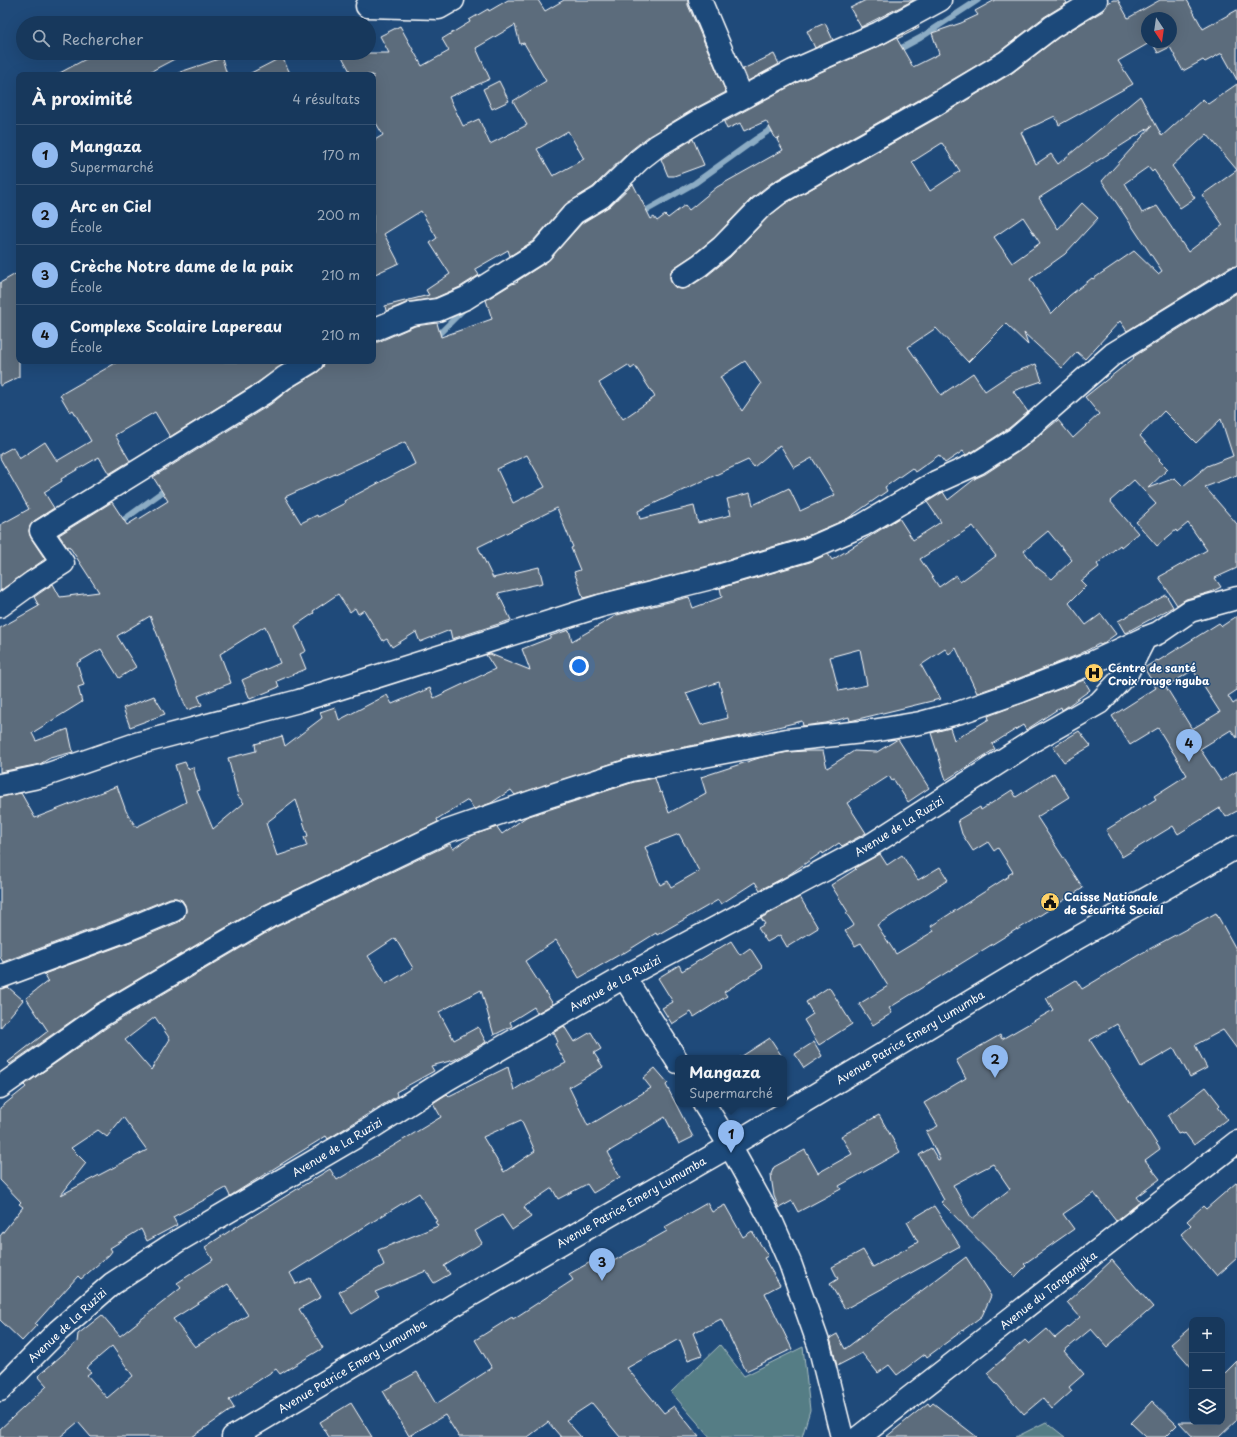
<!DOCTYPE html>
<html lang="fr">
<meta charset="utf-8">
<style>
body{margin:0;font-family:"Playpen Sans",sans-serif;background:#244365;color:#f1f3f6}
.controls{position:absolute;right:12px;bottom:12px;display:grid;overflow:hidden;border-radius:8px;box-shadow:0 4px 16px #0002}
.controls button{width:36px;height:36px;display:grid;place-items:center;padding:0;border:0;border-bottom:1px solid #365272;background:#17385c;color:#f1f3f6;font:20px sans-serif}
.compass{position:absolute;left:1141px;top:12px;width:36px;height:36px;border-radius:50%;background:#17385c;box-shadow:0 4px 16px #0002;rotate:167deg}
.you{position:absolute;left:579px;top:666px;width:14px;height:14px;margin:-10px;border:3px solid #fff;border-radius:50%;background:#1a73e8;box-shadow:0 0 0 6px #1a73e833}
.badge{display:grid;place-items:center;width:26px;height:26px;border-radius:50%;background:#90b9f0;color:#111;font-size:13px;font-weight:700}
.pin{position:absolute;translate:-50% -33px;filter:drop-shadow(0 1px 2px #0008)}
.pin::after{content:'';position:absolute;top:21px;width:14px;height:12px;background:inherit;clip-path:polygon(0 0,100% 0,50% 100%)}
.popup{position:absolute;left:675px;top:1055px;width:112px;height:52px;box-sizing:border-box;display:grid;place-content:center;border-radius:8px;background:#17385c;filter:drop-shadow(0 1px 3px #0005);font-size:13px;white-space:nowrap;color:#9eacbb}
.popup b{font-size:15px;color:#f1f3f6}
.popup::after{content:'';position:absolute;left:50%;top:100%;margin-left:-8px;border:8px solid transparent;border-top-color:#17385c}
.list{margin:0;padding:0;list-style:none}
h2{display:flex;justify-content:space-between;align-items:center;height:52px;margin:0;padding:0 16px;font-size:17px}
h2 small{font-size:13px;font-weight:400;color:#9eacbb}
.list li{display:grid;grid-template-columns:26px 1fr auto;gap:12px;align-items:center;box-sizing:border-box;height:60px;padding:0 16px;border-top:1px solid #365272}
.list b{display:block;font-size:15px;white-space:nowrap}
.list p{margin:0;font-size:13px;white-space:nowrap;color:#9eacbb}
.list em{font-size:13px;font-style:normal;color:#9eacbb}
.icon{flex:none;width:22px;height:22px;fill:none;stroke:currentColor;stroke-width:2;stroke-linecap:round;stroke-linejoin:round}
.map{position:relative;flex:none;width:1237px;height:1437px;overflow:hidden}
.search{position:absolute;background:#17385c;box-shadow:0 4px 16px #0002;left:16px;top:16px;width:360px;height:44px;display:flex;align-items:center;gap:10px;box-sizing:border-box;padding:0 14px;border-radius:22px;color:#9eacbb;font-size:15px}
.panel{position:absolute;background:#17385c;box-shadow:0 4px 16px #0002;left:16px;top:72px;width:360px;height:292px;border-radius:8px}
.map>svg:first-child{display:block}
.green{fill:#547d85;stroke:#aabec2}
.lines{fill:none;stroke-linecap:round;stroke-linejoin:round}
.stream{stroke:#8cacc4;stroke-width:6}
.building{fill:#5c6c7c;stroke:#fff;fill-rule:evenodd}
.street-casing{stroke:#fff;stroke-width:25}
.primary-casing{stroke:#fff;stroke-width:25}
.street{stroke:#1f4a7a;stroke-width:22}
.primary{stroke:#1f4a7a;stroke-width:22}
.labels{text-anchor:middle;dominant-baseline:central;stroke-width:3;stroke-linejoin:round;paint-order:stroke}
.poi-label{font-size:11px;font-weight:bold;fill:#fff;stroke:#1f4a7a;text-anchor:start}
.street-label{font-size:11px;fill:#fff;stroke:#1f4a7a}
</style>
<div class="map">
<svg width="1237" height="1437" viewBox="0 0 1237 1437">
<rect width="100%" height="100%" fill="#1f4a7a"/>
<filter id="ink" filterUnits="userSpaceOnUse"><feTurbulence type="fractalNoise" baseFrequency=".025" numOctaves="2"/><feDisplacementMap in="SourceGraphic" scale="8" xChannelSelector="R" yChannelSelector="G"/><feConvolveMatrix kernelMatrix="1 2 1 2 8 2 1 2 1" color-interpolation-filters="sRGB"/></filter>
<g filter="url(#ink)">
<g class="green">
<polygon points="720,1345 744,1376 803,1347 810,1410 802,1437 710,1437 671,1392"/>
<polygon points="1046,1422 1065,1437 1016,1437"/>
</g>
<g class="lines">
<g class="stream">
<polyline points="896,51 920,38 978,0"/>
<polyline points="640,214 695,183 756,139 776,126"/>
<polyline points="516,278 538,270"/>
<polyline points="433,336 439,334 466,307"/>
<polyline points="118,524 169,487"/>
</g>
</g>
<g class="building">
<path d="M508 0H538L545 11 564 0H688V5L726 92 694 109 649 136 630 151 593 187 565 205 533 241 510 256 508 250 475 269 479 275 460 287 435 298 409 302 386 311 385 306 429 295 426 290 450 274 430 243 437 238 421 211 384 234 399 263 373 275V141L383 135 373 118V75H352L340 53H389L380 36 400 26 422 66 449 51 442 39 470 22 469 20 488 9 489 11ZM515 25 520 44 524 43 546 81 513 101 527 125 490 144 479 119 463 126 449 97 490 79 476 48ZM568 131 584 159 553 176 537 149Z"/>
<polygon points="866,0 914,0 861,27 850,8"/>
<path d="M995 0H1065L1067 3 1044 17 999 52 925 96 771 183 751 199 714 238 693 255 675 267 671 271 670 277 672 284 676 288 682 289 689 287 708 275 730 257 768 217 786 203 937 118 1012 73 1059 37 1103 11 1108 3 1113 0H1118L1128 18 1160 0H1187L1203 29 1237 10V80L1222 53 1205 62 1203 60 1183 71 1170 47 1158 53 1152 42H1171V18H1147V42H1151L1118 61 1133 84 1059 125 1055 116 1021 132 1036 164 1051 154 1058 164 1140 96 1162 136 1203 99 1208 104 1237 84V170L1207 134 1172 166 1195 198 1180 208 1154 170 1152 172 1148 167 1125 183 1142 213 1157 206 1188 252 1223 225 1202 195 1237 170V266L1230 267 1127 331 1120 321 1085 359 1077 352 1062 368 1024 333 1028 345 1006 324 968 362 936 328 908 347 941 395 973 373 985 391 1012 373 1036 364 1042 381 1013 391 1028 412 1009 428 972 452 966 455 963 451 945 463 939 455 915 472 912 468 885 487 887 491 847 519 802 538 708 566 583 598 579 585 574 572 580 570 571 548 573 547 557 508 478 547 493 578 539 567 543 583 498 593 511 620 452 639 450 630 420 642 416 632 392 647 387 639 383 641 364 610 358 614 355 608 350 612 338 594 313 611 314 613 295 626 306 651 300 654 306 669 277 681 279 687 250 699 242 680 280 663 265 626 220 654 231 683 198 696 202 705 187 710 150 616 117 636 136 667 119 678 101 649 77 663 84 685 78 687 82 702 32 733 36 741 68 729 73 752 50 758 40 764 0 772V628L39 606 34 597 53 584 60 597 99 592 69 546 67 547 59 535 112 502 127 525 138 518 139 519 168 501 153 477 271 404 291 388 318 372 323 367 324 363 328 361H373V342H378L415 326 437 323 441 337 492 319 486 300 512 284 518 282 517 281 548 261 582 223 610 206 633 184 651 219 654 217 657 221 665 215 668 218 685 205 689 210 717 187 783 150 777 140 780 137 776 139 766 121 744 131 740 123 727 129 724 122 798 82 884 44 918 26 919 28 897 39 913 67 939 54 932 33 961 23 978 15 975 11ZM1152 126 1102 181 1162 271 1158 274 1134 251 1093 279 1092 278 1069 296 1051 314 1030 279 1065 254 1098 218 1082 203 1058 229 1039 198ZM942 143 960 171 930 191 912 162ZM1023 217 1040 243 1012 263 994 237ZM745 361 761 384 742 411 720 377ZM628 365 631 369 635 366 655 397 623 419 599 383ZM405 442 415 464 344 501 345 503 318 517 317 515 301 523 285 497ZM780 445 794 468 812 458 835 495 800 511 789 488 753 505 750 493 727 499 731 515 698 523 694 506 640 519 638 511 748 460 754 467ZM527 455 545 487 513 503 497 469Z"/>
<polygon points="825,23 833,40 815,48 807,31"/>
<polygon points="97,53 186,53 144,75 56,75"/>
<polygon points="774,54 779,64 748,81 743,69"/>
<polygon points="282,57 291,75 247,75"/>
<polygon points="222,58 227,75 180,75 180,72"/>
<polygon points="499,81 509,101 492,109 483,89"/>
<polygon points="693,139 704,165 674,176 668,176 661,159"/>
<polygon points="19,272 19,377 0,386 0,283"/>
<path d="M1237 293V475L1205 487 1237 524V568L1215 578 1221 587 1211 592 1186 599 1177 605 1159 577 1207 550 1188 523 1177 532 1176 530 1157 546 1136 522 1156 504 1134 480 1110 501 1138 533 1121 547 1120 545 1097 564 1099 567 1081 581 1086 586 1069 603 1086 625 1101 614 1116 634 1101 645 1099 644 1080 654 1017 679 977 693 956 648 949 654 945 649 921 665 940 699 850 721 849 717 826 723 803 726 802 721 741 736 629 758 515 795 511 790 491 803 474 809 468 800 437 819 438 822 264 905 96 1004 10 1064 8 1062 48 1031 26 998 48 981 44 974 128 943 179 922 184 917 186 911 185 905 182 900 176 898H170L119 919 3 962 0 957V797L21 793 35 818 117 786 126 811 136 827 186 802 175 765 185 762 188 769 193 767 200 790 197 791 213 829 244 803 238 796 228 758 256 751 255 744 282 736 285 746 322 718 320 712 335 707 339 720 387 695 392 704 430 688 434 698 495 669 486 655 490 654 530 670 522 649 550 638V636L569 630 572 641 617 615 689 597 693 608 722 597 720 588 810 562 828 554 832 560 899 518 913 540 941 522 927 502 943 492 948 500 976 478 985 474 1024 448 1058 420 1073 438 1099 414 1085 397 1134 358 1133 357ZM1164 411 1196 443 1221 419 1233 456 1207 466 1183 486 1175 478 1148 488 1168 469 1159 460 1160 459 1140 436ZM973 526 996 556 960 582 956 575 939 587 920 559ZM1048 531 1072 560 1052 579 1035 566 1024 551ZM860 649 867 685 839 691 830 657ZM719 682 728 718 701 725 686 693ZM296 800 308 836 304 837 307 846 277 856 266 823Z"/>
<polygon points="119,361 287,362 257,383 170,437 155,412 115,435 130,461 109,474 99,457 61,479 62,481 44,492 54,508 34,521 30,526 29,531 31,538 45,559 0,591 0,525 29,509 0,458 0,454 13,447 19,459 45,442 57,461 91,441 73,410 70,412 60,395"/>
<polygon points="1166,595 1173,607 1125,633 1118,621"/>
<path d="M1237 616V690L1228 696 1233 704 1237 701V738L1231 730 1200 749 1221 781 1237 771V811L1226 817 1220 808 1178 834 1173 826 1122 857 1106 830 1156 799 1154 796 1187 775 1158 728 1130 745 1112 716 1156 688 1144 668 1157 660 1158 661 1219 623 1222 626ZM1193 670 1220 712 1192 729 1166 687Z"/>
<polygon points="1084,680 1090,690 1065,708 1062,710 1061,707 1026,730 1023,725 992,744 995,749 946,780 931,733 950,728 954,740 989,719 988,716"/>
<polygon points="154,696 165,714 130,727 123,708"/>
<polygon points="1079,731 1091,746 1064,762 1053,747"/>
<path d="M898 739 929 788 908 802 894 780 892 781 889 776 847 803 866 833 842 846 839 843 823 854 822 852 787 876 760 890 755 882 721 904 718 900 657 935 656 933 624 953V952L579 978 556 940 525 961 553 1004 537 1013 534 1007 510 1022 512 1026 494 1035 481 990 439 1012 454 1040 478 1027 486 1042 454 1060 431 1066 434 1071 396 1092 397 1096 328 1139 326 1136 230 1196 226 1188 173 1217 177 1225 147 1241 141 1229 110 1248 112 1251 109 1255 81 1279 78 1276 35 1324 37 1325 22 1341 0 1320V1236L23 1207 19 1204 21 1202 0 1180V1108L26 1087 24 1085 109 1026 276 927 450 844 453 849 473 835 497 827 502 834 526 817 634 782 655 778 660 793 662 792 669 813 706 793 701 777 762 757 789 752 806 751H823L827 768 854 751 877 752ZM679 834 699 871 671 887 668 881 660 885 645 847ZM395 938 413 968 386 984 368 956ZM155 1017 170 1039 151 1070 125 1040ZM123 1117 147 1150 61 1195 86 1163 71 1148 98 1130 107 1137Z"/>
<polygon points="1054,773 1069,797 1037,817 1083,888 1017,930 1017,929 889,1008 892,1013 873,1025 859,1004 888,986 861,943 855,946 845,931 854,925 846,913 848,912 831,885 856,869 855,868 880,854 887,865 902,855 918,880 940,867 948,880 877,925 896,954 934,931 931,926 1009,876 1008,875 1013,872 998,848 994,851 988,842 973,851 962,834 958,820 980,807 981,810 1012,790 1016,797"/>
<polygon points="800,897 818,928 787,947 780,935 767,942 758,928 765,924 761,918"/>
<path d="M1216 913 1237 951V1049L1223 1030 1195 1045 1207 1068 1190 1077 1174 1048 1141 1067 1117 1024 1090 1040 1160 1149 1145 1160 1160 1179 1136 1197 1140 1202 1116 1221 1094 1193 1063 1214 1074 1229 1024 1264 1026 1266 1015 1277 941 1202 944 1200 919 1155 931 1148 938 1160 940 1159 926 1132 938 1126 924 1103 966 1078 956 1060 1000 1035 1002 1039 1053 1010 1046 998 1076 980 1082 989 1142 953ZM993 1164 1010 1189 972 1219 953 1185Z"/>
<polygon points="731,941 740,955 750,948 763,968 724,992 727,996 694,1017 691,1012 672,1024 662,1008 673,1002 658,978 679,965 682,971"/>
<polygon points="8,987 23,1000 0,1028 0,989"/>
<polygon points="829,987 852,1024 819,1045 804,1020 813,1014 806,1002"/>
<path d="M564 1026 574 1042 591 1032 601 1049 594 1053 603 1067 569 1087 588 1126 651 1088 643 1078 655 1068 668 1083 666 1085 693 1137 679 1144 665 1117 608 1152 612 1160H610L620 1177 593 1193 587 1184 558 1199 552 1188 524 1207 531 1217 512 1230 502 1215 475 1231 482 1243 444 1266 450 1274 434 1283 426 1271 375 1292 379 1297 352 1314 339 1292 384 1265 378 1250 438 1226 435 1222 437 1221 419 1193 290 1273 296 1284 310 1278 321 1297 299 1309 323 1348 280 1374 276 1369 229 1400 234 1408 192 1437H91L78 1422 60 1437H0V1429L47 1386 38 1376 77 1342 78 1334 102 1315 120 1336 181 1288 177 1283 213 1260 205 1247 242 1223 330 1169 337 1180 441 1117 433 1103 447 1094 449 1096 508 1067 514 1090 528 1081V1082L566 1063 555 1044 558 1042 554 1033H553ZM521 1120 535 1151 504 1172 483 1137ZM228 1284 248 1315 195 1347 173 1319ZM112 1346 133 1376 107 1398 87 1375 91 1372 86 1368Z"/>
<polygon points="770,1038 783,1058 739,1058"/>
<polygon points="814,1042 822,1056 804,1068 795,1054"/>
<polygon points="1206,1087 1220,1105 1218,1107 1227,1119 1194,1145 1185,1133 1182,1134 1181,1133 1178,1134 1168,1116"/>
<polygon points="879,1115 900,1152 839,1186 841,1189 798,1212 792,1201 779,1208 774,1196 772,1183 771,1174 774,1167 805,1150 818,1173 852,1154 841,1136"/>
<polygon points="1237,1182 1237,1258 1217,1276 1181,1234 1191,1225 1187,1221 1203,1206 1206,1209"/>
<polygon points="707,1203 712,1212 725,1205 743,1237 752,1231 768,1256 764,1258 780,1285 765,1293 792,1349 746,1371 721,1319 693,1333 702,1355 688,1360 680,1340 678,1341 677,1340 627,1368 664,1413 674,1406 699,1437 620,1437 592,1403 566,1420 581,1437 561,1437 548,1422 528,1437 459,1437 445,1415 409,1436 383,1391 417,1372 436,1404 492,1368 475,1340 512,1317 513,1319 573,1280 569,1274 605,1254 610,1263 667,1231 665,1227"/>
<polygon points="934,1206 960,1246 845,1309 830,1284 838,1279 832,1267 863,1250 873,1267 918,1242 907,1222"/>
<polygon points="966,1257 991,1296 982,1316 927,1357 925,1354 897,1375 889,1365 878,1373 862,1353 837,1366 830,1338 837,1334 845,1349"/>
<polygon points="1112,1260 1153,1307 1107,1347 1091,1329 1064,1351 1084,1374 1069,1387 1072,1391 1052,1409 1043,1398 1024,1414 987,1373 1025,1340 1029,1344 1047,1329 1055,1338 1080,1317 1067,1302"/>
<polygon points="1192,1326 1192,1368 1171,1344"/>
<polygon points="1237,1361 1237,1420 1219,1437 1193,1437 1179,1422 1222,1422 1222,1376"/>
<polygon points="1152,1401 1177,1425 1165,1437 1146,1437 1131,1423"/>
<polygon points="351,1403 372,1437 329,1437 320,1422"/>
<polygon points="928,1403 930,1406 933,1403 977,1437 886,1437"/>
</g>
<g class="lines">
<g class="street-casing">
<g id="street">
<polyline points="700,0 741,97"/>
<polyline points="367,6 439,8 453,0"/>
<polyline points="682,277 700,265 722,247 760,208 779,193 931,107 1006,62 1052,27 1096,0"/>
<polyline points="373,330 402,318 411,314 438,310 466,298 541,251 574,213 601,197 639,160 657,146 700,120 793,71 879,33 940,0"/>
<polyline points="0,606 33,582 63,563 41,531 264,393 284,378 312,361"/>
<polyline points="0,785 43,776 136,744 299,701 600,606 711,578 806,550 863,525 936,482 978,463 1017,438 1113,354 1237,278"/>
<polyline points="0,977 124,931 174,910"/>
<polyline points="624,977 678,1062"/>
<polyline points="0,1087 102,1015 270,916 445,832 546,797 631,770 787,740 872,731 920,723 961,712 1021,691 1085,666 1145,638"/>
<polyline points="704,1104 730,1146 771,1220 790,1263 819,1345 842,1437"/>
<polyline points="0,1390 58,1331 112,1284 176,1242 371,1128 446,1080 624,977 871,845 1034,740 1099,703 1127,673 1145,638 1158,633 1190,611 1237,598"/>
<polyline points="859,1437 1237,1142"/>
</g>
</g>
<g class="primary-casing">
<polyline id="primary" points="233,1437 469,1296 730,1146 1058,949 1237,847"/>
</g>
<use href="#street" class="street"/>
<use href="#primary" class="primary"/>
</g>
</g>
<defs>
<g id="hospital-disc" transform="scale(1)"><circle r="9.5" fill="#ffd166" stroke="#1f4a7a"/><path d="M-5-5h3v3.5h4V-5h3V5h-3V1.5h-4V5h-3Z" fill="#111"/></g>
<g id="civic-disc" transform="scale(1)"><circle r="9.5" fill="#ffd166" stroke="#1f4a7a"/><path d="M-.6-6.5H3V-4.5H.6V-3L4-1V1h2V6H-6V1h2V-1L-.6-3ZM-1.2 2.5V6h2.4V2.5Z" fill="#111"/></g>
</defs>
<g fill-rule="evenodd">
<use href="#hospital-disc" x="1094" y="673"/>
<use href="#civic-disc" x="1050" y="902"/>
</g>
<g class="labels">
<g class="poi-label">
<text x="1108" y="667">Centre de santé<tspan x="1108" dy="13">Croix rouge nguba</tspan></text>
<text x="1064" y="896">Caisse Nationale<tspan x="1064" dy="13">de Sécurité Social</tspan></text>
</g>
<g class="street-label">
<text transform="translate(899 826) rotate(-32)">Avenue de La Ruzizi</text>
<text transform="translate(615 983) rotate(-29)">Avenue de La Ruzizi</text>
<text transform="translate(910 1037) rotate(-31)">Avenue Patrice Emery Lumumba</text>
<text transform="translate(337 1147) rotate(-31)">Avenue de La Ruzizi</text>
<text transform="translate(631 1202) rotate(-30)">Avenue Patrice Emery Lumumba</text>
<text transform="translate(1048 1290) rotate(-38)">Avenue du Tanganyika</text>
<text transform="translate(67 1325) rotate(-43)">Avenue de La Ruzizi</text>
<text transform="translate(352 1366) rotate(-31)">Avenue Patrice Emery Lumumba</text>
</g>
</g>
</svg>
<div class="controls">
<button>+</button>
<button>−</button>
<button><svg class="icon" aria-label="layers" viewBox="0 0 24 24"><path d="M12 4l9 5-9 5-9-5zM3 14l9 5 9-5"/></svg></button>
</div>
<svg class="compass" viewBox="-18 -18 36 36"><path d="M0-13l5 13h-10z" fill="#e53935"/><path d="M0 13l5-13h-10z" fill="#9eacbb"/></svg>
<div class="you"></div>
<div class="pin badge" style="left:731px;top:1153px">1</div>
<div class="popup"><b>Mangaza</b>Supermarché</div>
<div class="pin badge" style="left:995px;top:1078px">2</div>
<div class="pin badge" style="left:602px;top:1281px">3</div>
<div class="pin badge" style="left:1189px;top:762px">4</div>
<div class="search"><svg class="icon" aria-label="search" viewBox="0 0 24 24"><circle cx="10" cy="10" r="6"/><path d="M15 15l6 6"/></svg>Rechercher</div>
<section class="panel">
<h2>À proximité<small>4 résultats</small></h2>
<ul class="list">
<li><span class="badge">1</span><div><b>Mangaza</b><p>Supermarché</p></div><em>170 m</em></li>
<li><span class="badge">2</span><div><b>Arc en Ciel</b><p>École</p></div><em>200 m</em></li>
<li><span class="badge">3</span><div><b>Crèche Notre dame de la paix</b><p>École</p></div><em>210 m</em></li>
<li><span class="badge">4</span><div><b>Complexe Scolaire Lapereau</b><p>École</p></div><em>210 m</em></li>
</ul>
</section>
</div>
